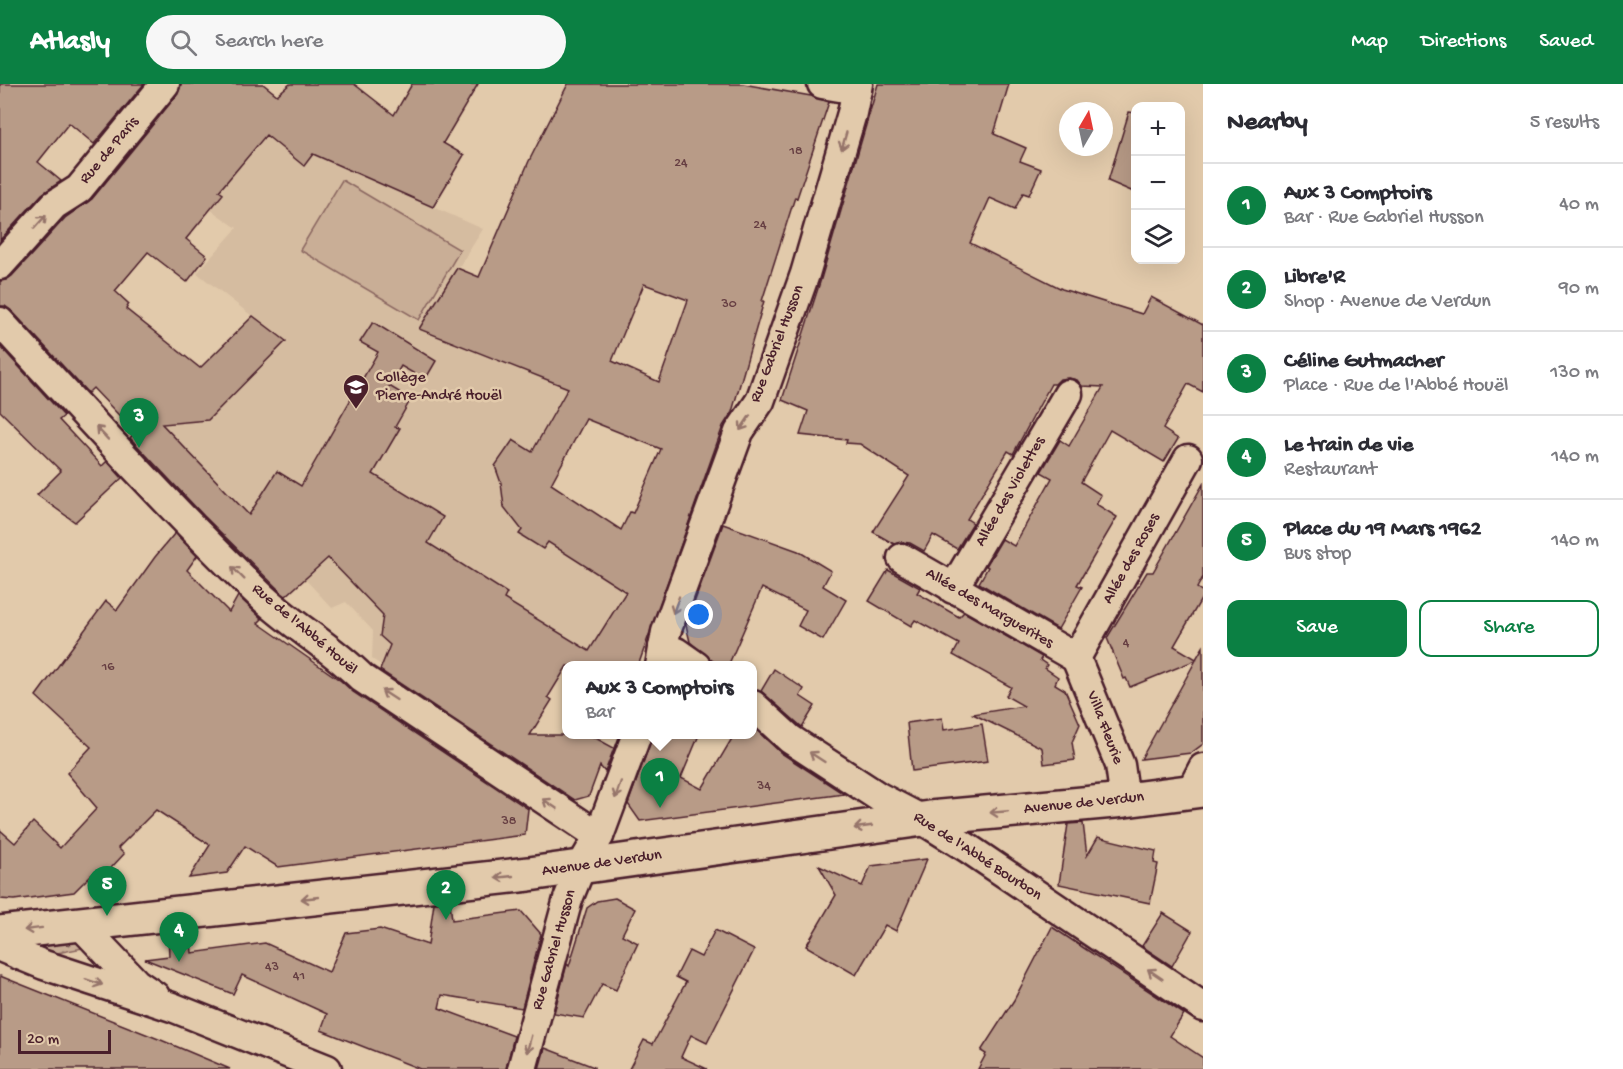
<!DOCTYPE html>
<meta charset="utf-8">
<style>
body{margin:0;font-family:"Gochi Hand",sans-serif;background:#f7f7f7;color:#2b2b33}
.controls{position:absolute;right:18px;top:18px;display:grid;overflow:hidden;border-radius:12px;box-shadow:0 6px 24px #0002}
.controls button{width:54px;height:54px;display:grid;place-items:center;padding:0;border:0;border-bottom:2px solid #e1e1e2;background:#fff;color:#2b2b33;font:30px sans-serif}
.compass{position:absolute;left:1059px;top:18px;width:54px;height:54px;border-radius:50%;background:#fff;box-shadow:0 6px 24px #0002;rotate:9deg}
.scale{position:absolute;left:18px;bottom:15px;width:93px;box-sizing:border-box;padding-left:6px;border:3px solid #4a1f2b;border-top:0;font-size:16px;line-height:21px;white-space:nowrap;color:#4a1f2b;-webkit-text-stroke:4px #e2caab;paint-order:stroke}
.you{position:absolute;left:699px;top:531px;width:21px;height:21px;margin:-15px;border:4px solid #fff;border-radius:50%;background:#1a73e8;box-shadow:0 0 0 9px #1a73e833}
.badge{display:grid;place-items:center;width:39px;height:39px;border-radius:50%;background:#0b8043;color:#fff;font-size:20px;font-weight:700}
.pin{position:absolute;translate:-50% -50px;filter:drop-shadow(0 2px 3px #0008)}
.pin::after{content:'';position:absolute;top:32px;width:21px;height:18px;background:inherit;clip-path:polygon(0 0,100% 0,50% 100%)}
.popup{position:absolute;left:562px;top:577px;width:195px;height:78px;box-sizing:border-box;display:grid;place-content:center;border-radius:12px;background:#fff;filter:drop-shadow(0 2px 4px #0005);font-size:20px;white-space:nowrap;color:#7c7c81}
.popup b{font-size:22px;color:#2b2b33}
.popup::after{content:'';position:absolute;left:50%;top:100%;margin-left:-12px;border:12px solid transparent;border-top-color:#fff}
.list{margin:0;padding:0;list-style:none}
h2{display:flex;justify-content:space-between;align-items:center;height:78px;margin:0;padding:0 24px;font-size:26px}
h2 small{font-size:20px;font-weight:400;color:#7c7c81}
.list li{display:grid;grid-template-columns:39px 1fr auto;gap:18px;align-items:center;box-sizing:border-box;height:84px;padding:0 24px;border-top:2px solid #e1e1e2}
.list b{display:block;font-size:22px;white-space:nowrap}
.list p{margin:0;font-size:20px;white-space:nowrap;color:#7c7c81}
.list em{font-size:20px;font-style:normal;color:#7c7c81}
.actions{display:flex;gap:12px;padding:18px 24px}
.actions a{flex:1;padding:14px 0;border:2px solid #0b8043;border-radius:12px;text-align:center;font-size:21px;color:#0b8043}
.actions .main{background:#0b8043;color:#fff}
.icon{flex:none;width:33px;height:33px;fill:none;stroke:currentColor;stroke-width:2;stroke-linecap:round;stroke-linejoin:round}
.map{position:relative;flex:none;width:1203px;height:985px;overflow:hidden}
header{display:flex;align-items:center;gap:36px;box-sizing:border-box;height:84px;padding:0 30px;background:#0b8043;color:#fff}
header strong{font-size:28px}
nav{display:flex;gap:33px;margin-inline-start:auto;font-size:21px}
.search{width:420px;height:54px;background:#f7f7f7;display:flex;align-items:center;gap:15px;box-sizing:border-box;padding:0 21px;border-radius:33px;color:#7c7c81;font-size:22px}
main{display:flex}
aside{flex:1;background:#fff}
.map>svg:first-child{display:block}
.built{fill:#d5bca0}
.grass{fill:url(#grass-dots);stroke:#8a6660;stroke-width:1.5}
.pitch{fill:#c9ae96;stroke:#8a6660;stroke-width:1.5}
.building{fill:#b89b87;stroke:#4a1f2b;stroke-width:1.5;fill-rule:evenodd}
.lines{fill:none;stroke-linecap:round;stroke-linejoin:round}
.street-casing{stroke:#4a1f2b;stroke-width:33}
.secondary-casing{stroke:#4a1f2b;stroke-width:38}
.street{stroke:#e2caab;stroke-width:28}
.secondary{stroke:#e2caab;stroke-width:33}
.oneway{stroke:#96746b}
.labels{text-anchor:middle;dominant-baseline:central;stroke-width:5;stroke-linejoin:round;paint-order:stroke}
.number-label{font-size:14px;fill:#663e42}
.street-label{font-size:16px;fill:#4a1f2b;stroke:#e2caab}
.poi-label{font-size:16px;fill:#4a1f2b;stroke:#e2caab;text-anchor:start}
</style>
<header>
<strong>Atlasly</strong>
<div class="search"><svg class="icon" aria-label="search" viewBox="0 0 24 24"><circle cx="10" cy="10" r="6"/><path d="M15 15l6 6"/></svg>Search here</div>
<nav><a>Map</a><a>Directions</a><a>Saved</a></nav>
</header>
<main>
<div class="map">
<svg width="1203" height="985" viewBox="0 0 1203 985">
<defs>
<pattern id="grass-dots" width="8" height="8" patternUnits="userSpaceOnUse" patternTransform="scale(1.5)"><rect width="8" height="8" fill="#c9ae96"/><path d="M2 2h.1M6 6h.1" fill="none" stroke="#a58d7b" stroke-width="1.8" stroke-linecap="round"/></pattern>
</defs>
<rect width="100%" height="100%" fill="#e2caab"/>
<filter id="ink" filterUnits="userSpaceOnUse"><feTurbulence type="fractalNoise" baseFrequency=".0167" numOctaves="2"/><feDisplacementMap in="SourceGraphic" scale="12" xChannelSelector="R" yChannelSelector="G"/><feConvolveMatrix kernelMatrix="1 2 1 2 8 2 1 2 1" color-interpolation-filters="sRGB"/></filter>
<g filter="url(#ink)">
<polygon class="built" points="266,51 304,81 313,70 483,145 420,245 568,304 525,382 618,443 677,477 638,581 612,581 506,516 480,559 436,617 372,575 373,547 346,518 332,524 305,495 286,512 277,503 274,506 139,364 135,349 252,232 197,189 237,144 211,126 223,111 219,107"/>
<polygon class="grass" points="77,857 88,863 47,871 37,868 33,859"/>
<polygon class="pitch" points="342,96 460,166 419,236 300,166"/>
<g class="building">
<polygon points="0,0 144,0 94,60 69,39 38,78 61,97 42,110 0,156"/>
<path d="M181 0H263L277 11 290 0H354L394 31 412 0H478L443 59 464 71 433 123 313 70 304 82 266 51 219 107 223 110 186 155 207 172 187 198 148 168 115 207 129 220 126 225 200 284 253 232 286 257 208 336 162 340 249 431 277 387 301 402 378 268 360 258 373 238 436 277 425 296 401 282 389 302 411 315 395 343 400 344 373 390 443 433 428 459 507 509 504 515 589 567 626 508 548 458 543 465 519 450 522 446 504 423 501 399 495 382 513 356 532 368 568 304 419 245 457 184 479 193 529 77 568 0H743L811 12 829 18 797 114 795 113 762 217H764L732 328 723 342 638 582H567L548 613 552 616 530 651H590L614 664 605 688 600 682 589 712 575 716 380 586 390 561 380 552 383 531 328 474 286 512 282 509 204 432 130 354 135 348 93 304 88 309 12 227 5 222H0V197L6 196 12 192 65 134 92 115 178 10ZM644 200 688 216 659 298 612 277ZM586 335 661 365 633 429 630 428 621 446 551 400Z"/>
<polygon points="878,0 1009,0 994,50 1026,64 1020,77 1041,85 1029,111 1023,109 1015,125 990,114 970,159 1062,205 1142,230 1151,213 1203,241 1203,308 1188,300 1163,345 1178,355 1164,378 1110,346 1081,398 1101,411 1096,420 1117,433 1077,501 1082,503 1058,545 979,499 988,483 986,482 1002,455 1014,462 1052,394 1041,388 1060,356 1069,362 1103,303 1082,302 1077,296 1069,294 1060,295 1055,300 1051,300 1013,370 1008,367 967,435 973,439 957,465 933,451 924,467 910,459 901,458 894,460 873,448 909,392 860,360 846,359 847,356 800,351 808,327 782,316 821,195"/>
<polygon points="1129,28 1136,29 1136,109 1108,97"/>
<polygon points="0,262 64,332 59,336 102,382 107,377 122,394 75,438 37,411 61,387 0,327"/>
<polygon points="1203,400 1203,493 1197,504 1203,508 1203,512 1174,562 1196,575 1203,563 1203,660 1191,669 1141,675 1196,576 1130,603 1126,594 1124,595 1107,554 1147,488 1153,488"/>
<polygon points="723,440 798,467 831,487 823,502 846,516 823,556 798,542 806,526 762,504 728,582 719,582 690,558 686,541"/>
<polygon points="175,449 197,472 187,486 229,528 238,512 262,535 258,539 341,597 353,608 528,725 525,751 278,783 245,762 227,789 189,794 210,761 156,726 118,764 124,770 98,798 91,791 74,808 14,816 0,815 0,746 15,759 33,738 60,764 97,724 67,689 91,663 36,612 106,517 117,526 155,473"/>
<polygon points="888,486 920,504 917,509 959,533 964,528 1042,573 1040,576 1047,581 1045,584 1058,593 1055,600 1065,606 1080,640 1072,658 1075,676 1044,680 1042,664 973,630 1024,622 1006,612 1011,603 953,571 959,560 915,536 911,542 869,517"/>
<polygon points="774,585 804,605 800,612 815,622 802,643 761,607"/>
<polygon points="942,634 944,646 982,640 988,677 912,687 907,639"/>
<polygon points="753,643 781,669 844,710 640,737 628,720 653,651 699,651 681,694 702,705 734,651 753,651"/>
<polygon points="1083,739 1087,772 1098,753 1156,767 1154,779 1158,780 1150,819 1059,800 1068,740"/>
<polygon points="927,775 896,847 885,841 856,891 806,862 836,811 819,782 862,802 871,782"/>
<polygon points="615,814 635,825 622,851 638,859 616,906 602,900 584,934 554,929 567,880 569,882 587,824 597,817"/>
<polygon points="450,818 452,836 521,827 541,850 522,924 442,911 439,924 514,952 506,985 420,985 321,946 327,930 242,891 233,910 145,875 169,872 168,849 190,847 192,869 265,859 329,888 346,849 380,845 428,861 434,819"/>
<polygon points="1163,829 1192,847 1172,882 1142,862"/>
<polygon points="1052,843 1184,930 1170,952 1203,974 1203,985 978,985 986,970 981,967 1014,916"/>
<polygon points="715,846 754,866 707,959 691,951 681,973 707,985 629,985 644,956 653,960 686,898 676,893 689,867 701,873"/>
<polygon points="0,892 161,956 230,985 0,985"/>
<polygon points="545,964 594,983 594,985 539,985"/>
</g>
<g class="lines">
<g class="street-casing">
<g id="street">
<polyline points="822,0 857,6"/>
<polyline points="0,181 54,121 79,105 165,0"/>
<path d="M0 238C85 330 169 423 259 510 291 541 330 562 362 594L599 752"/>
<polyline points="902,474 1076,574"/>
<polyline points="953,505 1068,310"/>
<polyline points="663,563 676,568 696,582"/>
<polyline points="1076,574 1188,375"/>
<polyline points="1076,574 1120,681 1125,716"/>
<polyline points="660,582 666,548 739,348 760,317 805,190 852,29 858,0"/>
<polyline points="753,621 790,655 879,713 921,735 969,765 1203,923"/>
<polyline points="1190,709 1203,684"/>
<polyline points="80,840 136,899 155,912"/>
<polyline points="0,863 44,881 172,923 327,985"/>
<polyline points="522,985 568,815 581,783 599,752 637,650"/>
</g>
</g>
<g class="secondary-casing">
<polyline id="secondary" points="0,849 529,790 930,734 1125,716 1203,706"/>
</g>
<use href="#street" class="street"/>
<use href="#secondary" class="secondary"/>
</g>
<defs><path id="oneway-shaft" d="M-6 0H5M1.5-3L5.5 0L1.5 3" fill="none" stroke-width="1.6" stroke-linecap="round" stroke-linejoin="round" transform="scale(1.5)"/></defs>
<g class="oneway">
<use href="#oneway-shaft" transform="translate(844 57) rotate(106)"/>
<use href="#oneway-shaft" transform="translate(40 138) rotate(-48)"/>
<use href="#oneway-shaft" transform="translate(745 339) rotate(124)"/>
<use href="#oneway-shaft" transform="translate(102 349) rotate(-133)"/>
<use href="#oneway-shaft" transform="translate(238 489) rotate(-135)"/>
<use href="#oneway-shaft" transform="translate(676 521) rotate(110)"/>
<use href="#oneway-shaft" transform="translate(389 611) rotate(-147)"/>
<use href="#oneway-shaft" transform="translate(817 673) rotate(-147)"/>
<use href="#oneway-shaft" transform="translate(618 706) rotate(109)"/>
<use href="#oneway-shaft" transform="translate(550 720) rotate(-146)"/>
<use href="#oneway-shaft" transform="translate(999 728) rotate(175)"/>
<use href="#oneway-shaft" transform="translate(863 743) rotate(172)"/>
<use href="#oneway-shaft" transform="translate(504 793) rotate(174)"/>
<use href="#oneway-shaft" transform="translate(310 814) rotate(174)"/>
<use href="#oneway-shaft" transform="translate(33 845) rotate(173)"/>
<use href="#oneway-shaft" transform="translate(1155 890) rotate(-146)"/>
<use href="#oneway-shaft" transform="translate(94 898) rotate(18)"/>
<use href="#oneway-shaft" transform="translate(529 960) rotate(105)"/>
</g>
</g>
<defs>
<g id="school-pin" transform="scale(1.35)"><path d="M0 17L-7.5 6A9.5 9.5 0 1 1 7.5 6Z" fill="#4a1f2b" stroke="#e2caab"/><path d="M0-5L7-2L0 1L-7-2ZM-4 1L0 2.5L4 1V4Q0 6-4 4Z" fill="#fff"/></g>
</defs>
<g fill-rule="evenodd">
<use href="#school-pin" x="356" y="303"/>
</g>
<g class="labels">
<g class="number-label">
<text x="796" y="67">18</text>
<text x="681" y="79">24</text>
<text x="760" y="141">24</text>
<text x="729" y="220">30</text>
<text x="1126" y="559">4</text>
<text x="108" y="583">16</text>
<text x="764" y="702">34</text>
<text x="509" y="737">38</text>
<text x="272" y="883">43</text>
<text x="299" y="892">41</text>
</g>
<g class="street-label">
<text transform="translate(110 67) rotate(-50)">Rue de Paris</text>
<text transform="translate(778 260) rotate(-69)">Rue Gabriel Husson</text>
<text transform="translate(1011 408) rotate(-60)">Allée des Violettes</text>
<text transform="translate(1132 475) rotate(-61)">Allée des Roses</text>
<text transform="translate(989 525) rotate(30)">Allée des Marguerites</text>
<text transform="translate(304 546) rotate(40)">Rue de l'Abbé Houël</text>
<text transform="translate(1104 644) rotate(69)">Villa Fleurie</text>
<text transform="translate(1084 720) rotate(-6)">Avenue de Verdun</text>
<text transform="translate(977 773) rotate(33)">Rue de l'Abbé Bourbon</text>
<text transform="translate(602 780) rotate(-8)">Avenue de Verdun</text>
<text transform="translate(555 866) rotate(-74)">Rue Gabriel Husson</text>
</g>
<g class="poi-label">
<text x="376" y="294">Collège<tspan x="376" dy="18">Pierre-André Houël</tspan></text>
</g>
</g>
</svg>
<div class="controls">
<button>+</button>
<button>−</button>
<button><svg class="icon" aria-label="layers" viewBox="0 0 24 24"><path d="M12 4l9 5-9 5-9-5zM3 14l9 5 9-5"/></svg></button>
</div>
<svg class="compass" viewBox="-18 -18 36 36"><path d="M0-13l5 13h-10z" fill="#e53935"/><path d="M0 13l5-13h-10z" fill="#7c7c81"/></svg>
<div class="scale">20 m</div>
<div class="you"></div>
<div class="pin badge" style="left:660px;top:724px">1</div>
<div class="popup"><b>Aux 3 Comptoirs</b>Bar</div>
<div class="pin badge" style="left:446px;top:836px">2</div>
<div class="pin badge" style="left:139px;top:364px">3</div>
<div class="pin badge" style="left:179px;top:878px">4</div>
<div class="pin badge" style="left:107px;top:832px">5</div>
</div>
<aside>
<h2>Nearby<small>5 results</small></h2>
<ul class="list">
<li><span class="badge">1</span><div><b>Aux 3 Comptoirs</b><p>Bar · Rue Gabriel Husson</p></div><em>40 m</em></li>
<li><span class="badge">2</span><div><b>Libre'R</b><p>Shop · Avenue de Verdun</p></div><em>90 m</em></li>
<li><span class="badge">3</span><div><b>Céline Gutmacher</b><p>Place · Rue de l'Abbé Houël</p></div><em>130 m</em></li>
<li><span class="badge">4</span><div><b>Le train de vie</b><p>Restaurant</p></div><em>140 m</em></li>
<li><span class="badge">5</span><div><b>Place du 19 Mars 1962</b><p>Bus stop</p></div><em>140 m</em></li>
</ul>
<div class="actions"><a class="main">Save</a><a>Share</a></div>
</aside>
</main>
